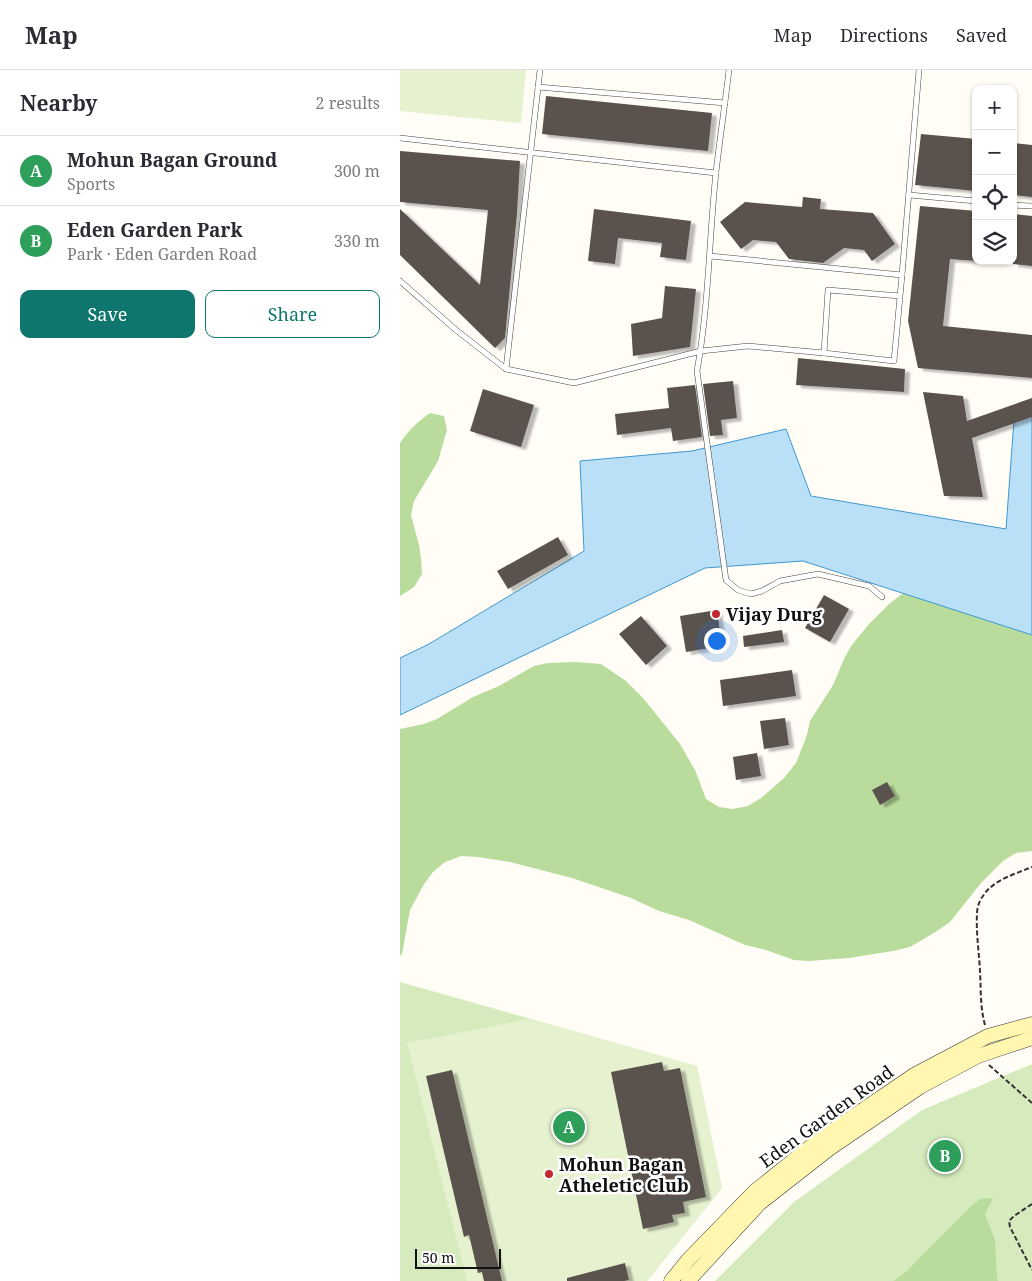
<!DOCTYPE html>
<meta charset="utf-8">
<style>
body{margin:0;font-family:"Noto Serif",serif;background:#f7f7f7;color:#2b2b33}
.controls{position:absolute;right:15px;top:15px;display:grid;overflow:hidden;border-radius:10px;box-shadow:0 1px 4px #0004}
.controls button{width:45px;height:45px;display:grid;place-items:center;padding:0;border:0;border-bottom:1px solid #e1e1e2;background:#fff;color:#2b2b33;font:25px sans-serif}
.scale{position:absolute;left:15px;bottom:12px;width:86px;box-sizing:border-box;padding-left:5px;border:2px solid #111;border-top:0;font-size:14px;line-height:18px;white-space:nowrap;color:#111;-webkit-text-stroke:4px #fff;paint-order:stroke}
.you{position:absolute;left:316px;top:570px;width:18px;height:18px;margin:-12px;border:4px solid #fff;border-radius:50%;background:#1a73e8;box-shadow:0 0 0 8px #1a73e833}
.badge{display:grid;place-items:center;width:32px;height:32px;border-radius:50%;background:#0f766e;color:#fff;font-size:16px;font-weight:700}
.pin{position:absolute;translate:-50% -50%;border:2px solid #fff;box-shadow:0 1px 5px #0006}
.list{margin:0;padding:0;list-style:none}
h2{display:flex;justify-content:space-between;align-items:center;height:65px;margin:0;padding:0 20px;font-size:21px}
h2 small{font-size:16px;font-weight:400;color:#7c7c81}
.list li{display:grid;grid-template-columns:32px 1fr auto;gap:15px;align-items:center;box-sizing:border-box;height:70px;padding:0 20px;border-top:1px solid #e1e1e2}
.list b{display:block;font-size:19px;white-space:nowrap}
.list p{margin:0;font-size:16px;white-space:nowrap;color:#7c7c81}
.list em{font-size:16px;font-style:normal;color:#7c7c81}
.actions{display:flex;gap:10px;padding:15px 20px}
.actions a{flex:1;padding:11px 0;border:1px solid #0f766e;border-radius:10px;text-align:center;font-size:18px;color:#0f766e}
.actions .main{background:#0f766e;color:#fff}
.icon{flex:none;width:28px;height:28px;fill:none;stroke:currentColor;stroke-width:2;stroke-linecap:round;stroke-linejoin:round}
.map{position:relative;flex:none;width:632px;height:1211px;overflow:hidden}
header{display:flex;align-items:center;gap:30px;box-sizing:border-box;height:70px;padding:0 25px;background:#fff;border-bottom:1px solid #e1e1e2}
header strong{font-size:24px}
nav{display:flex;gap:28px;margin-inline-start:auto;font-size:18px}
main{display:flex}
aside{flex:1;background:#fff}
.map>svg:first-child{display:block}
.green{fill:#d5ebbd}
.forest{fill:#b9dc9c}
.pitch{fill:#e6f2cf}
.water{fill:#b9e0f7;stroke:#3f96cf}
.building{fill:#5a524d;filter:url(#shadow)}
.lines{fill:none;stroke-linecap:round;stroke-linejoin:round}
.service-casing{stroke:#444;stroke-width:6}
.secondary-casing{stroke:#333;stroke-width:15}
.path{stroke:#333;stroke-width:2;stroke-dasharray:5 2.5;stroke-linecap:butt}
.service{stroke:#fff;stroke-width:5}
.secondary{stroke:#fff6b0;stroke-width:14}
.poi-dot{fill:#c4262e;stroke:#fff;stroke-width:2}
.labels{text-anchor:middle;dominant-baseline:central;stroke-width:5;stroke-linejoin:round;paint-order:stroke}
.poi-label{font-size:18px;font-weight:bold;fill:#111;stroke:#fff;text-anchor:start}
.street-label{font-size:18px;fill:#111;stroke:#fff}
</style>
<header>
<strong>Map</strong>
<nav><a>Map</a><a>Directions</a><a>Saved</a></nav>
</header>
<main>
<aside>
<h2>Nearby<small>2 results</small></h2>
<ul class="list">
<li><span class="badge" style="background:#2e9e5b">A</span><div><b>Mohun Bagan Ground</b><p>Sports</p></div><em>300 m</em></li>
<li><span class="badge" style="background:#2e9e5b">B</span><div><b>Eden Garden Park</b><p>Park · Eden Garden Road</p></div><em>330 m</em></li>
</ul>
<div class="actions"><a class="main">Save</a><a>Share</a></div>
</aside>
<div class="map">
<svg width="632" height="1211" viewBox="0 0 632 1211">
<defs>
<filter id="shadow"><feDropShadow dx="5" dy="3" stdDeviation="1" flood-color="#0004"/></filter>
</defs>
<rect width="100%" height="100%" fill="#fffdf5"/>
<g class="green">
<polygon points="0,912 297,996 322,1118 247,1211 0,1211"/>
<polygon points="632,994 632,1211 315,1211 394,1132 522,1040"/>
</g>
<g class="forest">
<path d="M30 343 44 346 47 360 38 391 14 431 11 445 19 475 21 489 22 504 14 517 0 526V373C10 359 16 353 30 343Z"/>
<polygon points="632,470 632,781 616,783 603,791 581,813 550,852 537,861 510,877 493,881 449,888 409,891 394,890 366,880 345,875 289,850 259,841 231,828 172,808 110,792 78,787 61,786 45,792 33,802 24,814 10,840 2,884 0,886 0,659 24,654 37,649 73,627 99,616 134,596 148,593 177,592 201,594 226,611 243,628 280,674 295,700 306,729 319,737 333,739 348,736 361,728 384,708 396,693 407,665 410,651 433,615 444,589 451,576 469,554 489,534 524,507"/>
<polygon points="593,1128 585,1144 595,1170 597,1208 598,1211 494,1211 507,1201 568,1139 580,1129"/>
</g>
<g class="pitch">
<polygon points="0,0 126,0 121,53 0,41"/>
<polygon points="129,949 297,996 322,1118 247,1211 67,1211 7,973"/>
</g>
<polygon class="water" points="632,344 632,565 403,491 305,498 0,645 0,588 29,574 184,481 180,391 292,381 386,359 411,426 606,459 614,350"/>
<g class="building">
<polygon points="146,26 312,43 308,81 142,64"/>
<polygon points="521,64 576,69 576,121 515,115"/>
<polygon points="613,73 632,75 632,127 613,125"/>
<polygon points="0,81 120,91 117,143 105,268 95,278 0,185 0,139 80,215 88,140 0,132"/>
<polygon points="403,127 421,129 420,139 473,143 495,174 472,191 464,180 444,178 423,193 389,189 376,172 353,170 341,179 320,152 345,132 402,137"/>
<polygon points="520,136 576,141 576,191 550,189 543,256 632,265 632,308 518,298 508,251"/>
<polygon points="194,139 291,151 286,190 260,187 262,173 218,168 215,194 188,191"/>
<polygon points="613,144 632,146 632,196 613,194"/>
<polygon points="265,216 296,219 290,277 233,286 231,254 262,248"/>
<polygon points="398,288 505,299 504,322 396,315"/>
<polygon points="333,311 337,348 321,350 323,365 310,366 303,314"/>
<polygon points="295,315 302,367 273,371 271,358 217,365 215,344 269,338 267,318"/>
<polygon points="83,319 134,335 121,377 70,361"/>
<polygon points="523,322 563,326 567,351 632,328 632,347 572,368 583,427 544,426"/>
<polygon points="158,467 168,485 108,519 97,501"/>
<polygon points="424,525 449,539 430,572 405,558"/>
<polygon points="317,540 322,576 286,582 280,546"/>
<polygon points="241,546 267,576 246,595 219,564"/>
<polygon points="382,560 384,572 344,577 343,566"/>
<polygon points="392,600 396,626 323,636 320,610"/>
<polygon points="385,648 389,675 364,679 360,651"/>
<polygon points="357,683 361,706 336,710 333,687"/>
<polygon points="487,712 495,726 480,735 472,720"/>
<polygon points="262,992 264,1001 280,998 306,1127 283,1132 285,1143 272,1145 274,1152 243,1159 211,1002"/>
<polygon points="52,1000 102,1211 84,1211 82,1202 78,1203 69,1165 64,1167 26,1006"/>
<polygon points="225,1193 229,1210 224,1211 167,1211 167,1208"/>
</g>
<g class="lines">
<g class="service-casing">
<g id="service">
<path d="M329 0C325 34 320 68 316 102 309 168 309 235 297 301L326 510 338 520 351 524 362 521 380 511 418 504 469 516 482 527"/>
<polyline points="138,17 325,33"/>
<polyline points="0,68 316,103"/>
<polyline points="509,125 576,131"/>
<polyline points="613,135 632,136"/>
<polyline points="310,186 502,205 519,0"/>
<polyline points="0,211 56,260 106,299 174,313 301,281 348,276 424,283"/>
<polyline points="500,226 428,220 424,283 494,291 502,205"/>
<polyline points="106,299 140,0"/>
</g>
</g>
<g class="secondary-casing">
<g id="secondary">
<polyline points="271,1211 288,1190 355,1121 420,1069 514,1005 588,966 632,954"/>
<polyline points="288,1211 360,1133 429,1079 520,1017 578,986 632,968"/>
</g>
</g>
<g class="path">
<path d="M585 955C580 937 581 919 580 901 579 882 576 863 577 844 577 838 579 831 583 826 593 810 615 804 632 797"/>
<polyline points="589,995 632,1033"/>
<polyline points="632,1134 614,1146 609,1151 610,1157 632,1200"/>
</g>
<use href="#service" class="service"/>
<use href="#secondary" class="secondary"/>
</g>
<g class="poi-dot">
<circle cx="316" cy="544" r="5"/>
<circle cx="149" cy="1104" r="5"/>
</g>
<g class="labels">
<g class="poi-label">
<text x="326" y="544">Vijay Durg</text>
<text x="159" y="1094">Mohun Bagan<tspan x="159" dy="21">Atheletic Club</tspan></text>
</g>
<g class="street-label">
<text transform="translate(426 1046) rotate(-36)">Eden Garden Road</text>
</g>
</g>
</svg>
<div class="controls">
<button>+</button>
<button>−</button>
<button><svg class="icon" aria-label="locate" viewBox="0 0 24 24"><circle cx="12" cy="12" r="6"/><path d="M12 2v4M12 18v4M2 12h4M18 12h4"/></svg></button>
<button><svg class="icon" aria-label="layers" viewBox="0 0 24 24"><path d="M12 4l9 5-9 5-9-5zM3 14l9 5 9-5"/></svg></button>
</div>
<div class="scale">50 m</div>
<div class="you"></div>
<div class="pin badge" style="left:169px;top:1057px;background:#2e9e5b">A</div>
<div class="pin badge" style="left:545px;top:1086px;background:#2e9e5b">B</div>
</div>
</main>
